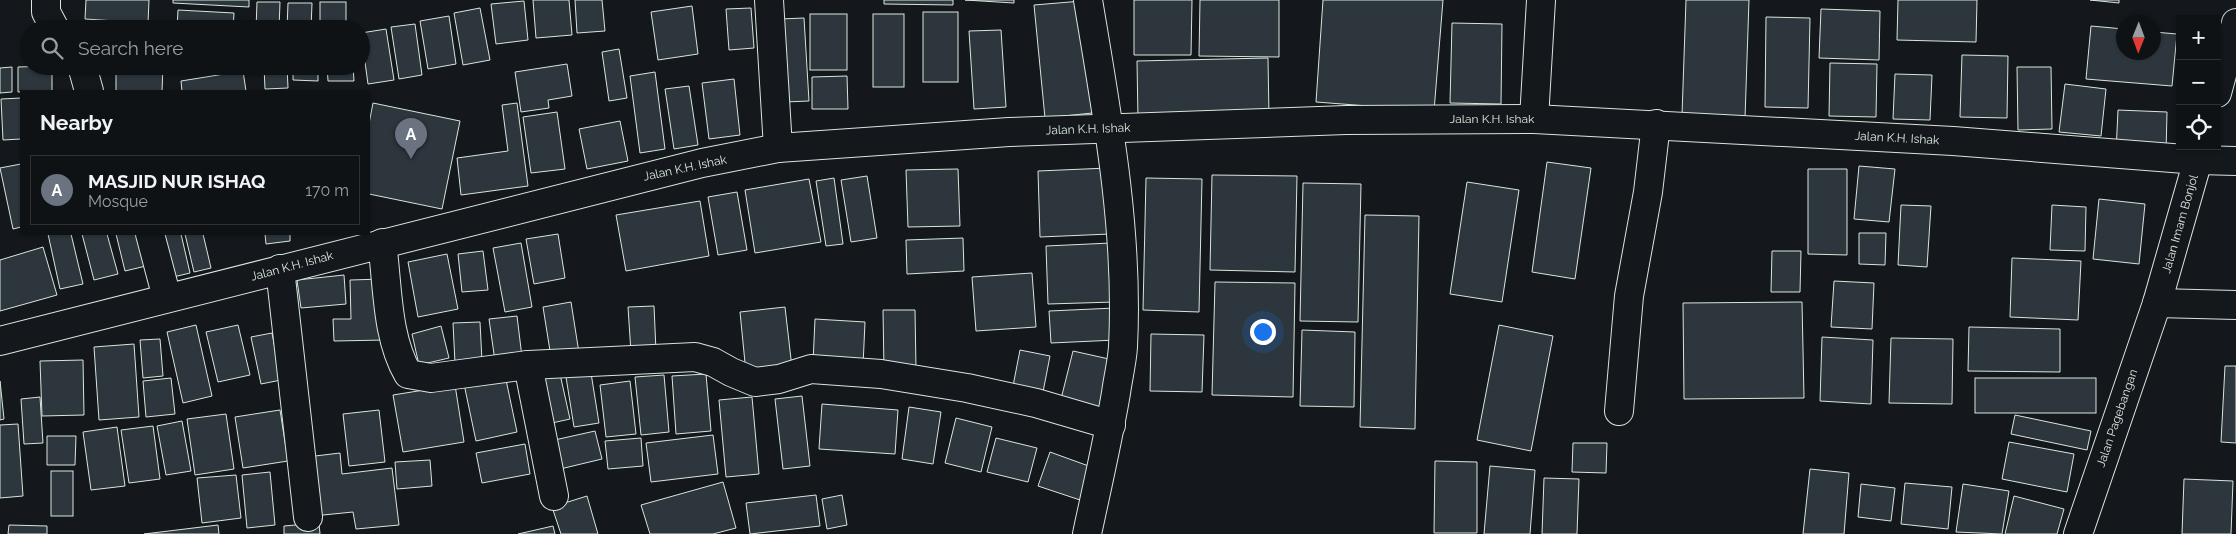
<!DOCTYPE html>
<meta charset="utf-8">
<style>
body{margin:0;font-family:Raleway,sans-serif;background:#181b1e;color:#f1f3f6}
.controls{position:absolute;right:15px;top:15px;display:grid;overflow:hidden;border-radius:0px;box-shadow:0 1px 4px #0004}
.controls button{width:45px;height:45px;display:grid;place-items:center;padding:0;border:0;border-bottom:1px solid #2f3234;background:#0f1215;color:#f1f3f6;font:25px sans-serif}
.compass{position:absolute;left:2116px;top:15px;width:45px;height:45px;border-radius:50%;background:#0f1215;box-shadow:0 1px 4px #0004;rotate:181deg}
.you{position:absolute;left:1262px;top:331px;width:18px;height:18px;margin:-12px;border:4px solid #fff;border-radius:50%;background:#1a73e8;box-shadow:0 0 0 8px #1a73e833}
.badge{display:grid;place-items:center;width:32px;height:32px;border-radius:50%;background:#ffb74d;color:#fff;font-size:16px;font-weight:700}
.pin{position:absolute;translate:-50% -41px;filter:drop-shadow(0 1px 2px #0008)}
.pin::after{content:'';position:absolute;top:26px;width:18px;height:15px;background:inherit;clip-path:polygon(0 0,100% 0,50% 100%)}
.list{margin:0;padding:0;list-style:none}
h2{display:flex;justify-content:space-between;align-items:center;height:65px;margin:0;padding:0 20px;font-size:21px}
h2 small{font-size:16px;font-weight:400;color:#9b9ea0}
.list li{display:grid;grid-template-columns:32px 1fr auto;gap:15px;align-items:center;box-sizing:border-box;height:70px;margin:0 10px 10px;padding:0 10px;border:1px solid #2f3234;border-radius:0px}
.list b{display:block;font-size:19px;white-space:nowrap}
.list p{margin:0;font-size:16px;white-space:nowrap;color:#9b9ea0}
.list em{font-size:16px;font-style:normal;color:#9b9ea0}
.icon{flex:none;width:28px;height:28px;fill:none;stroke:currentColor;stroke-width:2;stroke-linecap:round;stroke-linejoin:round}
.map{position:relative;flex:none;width:2236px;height:534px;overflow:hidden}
.search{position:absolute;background:#0f1215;box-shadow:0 1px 4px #0004;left:20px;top:20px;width:350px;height:55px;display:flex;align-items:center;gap:12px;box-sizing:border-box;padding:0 18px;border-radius:28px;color:#9b9ea0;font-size:19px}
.panel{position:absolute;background:#0f1215;box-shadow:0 1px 4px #0004;left:20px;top:90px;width:350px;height:145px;border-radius:0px}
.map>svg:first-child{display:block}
.building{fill:#2c363c;stroke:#d8e6dc}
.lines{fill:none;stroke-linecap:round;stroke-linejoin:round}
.minor-casing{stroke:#d8e6dc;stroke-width:30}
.minor{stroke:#14181c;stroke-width:28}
.labels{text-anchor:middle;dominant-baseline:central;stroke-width:4;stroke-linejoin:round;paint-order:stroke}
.street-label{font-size:12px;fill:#d8e6dc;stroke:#14181c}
</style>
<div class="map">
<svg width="2236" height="534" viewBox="0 0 2236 534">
<rect width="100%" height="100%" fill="#14181c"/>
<g class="building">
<polygon points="86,0 149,0 148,23 85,19"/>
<polygon points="173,0 249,0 249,7 173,3"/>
<polygon points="533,0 569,0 572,35 536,38"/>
<polygon points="575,0 602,0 605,31 577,33"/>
<polygon points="884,0 953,0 953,5 884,4"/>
<polygon points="965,0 1014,0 1014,3"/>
<polygon points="1134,0 1192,0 1191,55 1134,55"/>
<polygon points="1200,0 1279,0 1279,57 1199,56"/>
<polygon points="1323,0 1443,0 1434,111 1316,102"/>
<polygon points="1686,0 1749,0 1745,118 1682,115"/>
<polygon points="1898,0 1977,0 1976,42 1897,40"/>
<polygon points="2090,0 2119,0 2119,3"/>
<polygon points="524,1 528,40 496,44 491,4"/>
<polygon points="1082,1 1092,113 1045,118 1034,5"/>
<polygon points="257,2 280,2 279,29 256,29"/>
<rect x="320" y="2" width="26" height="27"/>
<polygon points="288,3 312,3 311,29 287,29"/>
<polygon points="692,6 698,54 658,60 651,12"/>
<polygon points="480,8 490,60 463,65 454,13"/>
<polygon points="751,8 754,48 729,50 726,9"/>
<polygon points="1821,9 1880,11 1879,60 1819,58"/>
<polygon points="178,10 234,13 233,29 177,29"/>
<rect x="923" y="12" width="35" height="70"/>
<rect x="810" y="14" width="37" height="56"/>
<rect x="873" y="14" width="31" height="73"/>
<polygon points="449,16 456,64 428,69 420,21"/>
<polygon points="1766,17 1810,18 1808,108 1765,107"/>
<polygon points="804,18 809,101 785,102 780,19"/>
<polygon points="1452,23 1502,24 1501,104 1450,103"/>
<polygon points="415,24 422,75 399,79 391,27"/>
<polygon points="2091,26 2124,29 2124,52 2154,52 2154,32 2177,34 2172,86 2086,79"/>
<polygon points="386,29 394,80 368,84 361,33"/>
<polygon points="1001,30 1006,107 974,109 969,31"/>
<polygon points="619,49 627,98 609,101 602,52"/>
<polygon points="1962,55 2008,56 2007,118 1960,117"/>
<polygon points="1268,58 1269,117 1138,120 1137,61"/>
<polygon points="1830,63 1877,64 1876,117 1829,116"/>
<polygon points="567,64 572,96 548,100 549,108 521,112 515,72"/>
<polygon points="52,66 52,91 18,92 18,67"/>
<polygon points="116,66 163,66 162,91 116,91"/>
<polygon points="264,66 287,66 288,88 265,89"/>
<polygon points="293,66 318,66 318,81 293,80"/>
<polygon points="327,66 353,66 354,81 328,81"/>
<polygon points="12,67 12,92 0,93 0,68"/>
<polygon points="2017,67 2051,67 2052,129 2018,130"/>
<polygon points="243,71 246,91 182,91 181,81"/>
<polygon points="655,72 665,149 640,153 630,76"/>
<polygon points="1895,74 1932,75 1930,120 1893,119"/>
<polygon points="847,76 848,109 812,109 812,77"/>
<polygon points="734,79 740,135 709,139 702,83"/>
<polygon points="2065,84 2106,89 2101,136 2059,132"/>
<polygon points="689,86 698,145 674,149 665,89"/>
<polygon points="21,98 21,139 3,140 1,99"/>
<polygon points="373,103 460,121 442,209 369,194 369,124"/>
<polygon points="517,103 528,186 461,195 457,158 508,151 502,105"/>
<polygon points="2118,110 2167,112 2166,154 2116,152"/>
<polygon points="557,112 565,169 531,173 523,117"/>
<polygon points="620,121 628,161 587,169 579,129"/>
<polygon points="1547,162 1591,168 1575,279 1532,272"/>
<polygon points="21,164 21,227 13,229 0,168"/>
<polygon points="1859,166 1895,169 1889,222 1854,219"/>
<polygon points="1108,168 1110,234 1040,237 1038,171"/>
<polygon points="958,169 960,226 908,227 906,170"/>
<polygon points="1808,169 1847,169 1847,255 1808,254"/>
<polygon points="1212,175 1297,176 1295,272 1210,270"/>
<polygon points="867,176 877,238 851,242 841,180"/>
<polygon points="834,178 843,244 826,246 816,181"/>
<polygon points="1146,178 1202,179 1199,312 1143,310"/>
<polygon points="809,179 821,242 755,253 745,190"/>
<polygon points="1467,182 1519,190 1502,302 1450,294"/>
<polygon points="1303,183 1361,184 1358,322 1300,321"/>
<polygon points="737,192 747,250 718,255 708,197"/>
<polygon points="2099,199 2145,204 2139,264 2093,259"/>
<polygon points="700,201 709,256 626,271 616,215"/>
<polygon points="1901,205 1931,206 1927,267 1898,265"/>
<polygon points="2052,205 2086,207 2085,251 2050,250"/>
<polygon points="1365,215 1419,216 1415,429 1360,427"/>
<polygon points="1859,233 1886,233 1885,265 1859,264"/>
<polygon points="48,234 71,234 83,284 60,289"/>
<polygon points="82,234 107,234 118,274 94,280"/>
<polygon points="116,234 139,234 146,266 125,271"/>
<polygon points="158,234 181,234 190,273 169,278"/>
<polygon points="185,234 203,234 211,268 194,272"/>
<polygon points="265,234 290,234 290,241 266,244"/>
<polygon points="558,234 565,278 534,284 526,239"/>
<polygon points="963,238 964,271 907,274 906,240"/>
<polygon points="521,243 532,307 505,312 493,248"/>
<polygon points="1111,243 1114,302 1048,304 1046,246"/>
<polygon points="43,247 57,295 0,311 0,260"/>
<polygon points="483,251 488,290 462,292 458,254"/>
<polygon points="1772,251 1801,251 1800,292 1771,292"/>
<polygon points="447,254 458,309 418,317 408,262"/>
<polygon points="2012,258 2081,261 2078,320 2010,317"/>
<polygon points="1032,273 1036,327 976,331 972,277"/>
<polygon points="344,275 346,304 301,308 297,280"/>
<polygon points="383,279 385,340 334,341 333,319 351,319 350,280"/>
<polygon points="1834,281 1874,283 1872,329 1831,327"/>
<polygon points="1215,282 1295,283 1293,397 1212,395"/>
<polygon points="571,302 579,353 551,357 543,307"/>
<polygon points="1802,302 1804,398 1684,399 1683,303"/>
<polygon points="654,306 656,351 631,353 628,307"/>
<polygon points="785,307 792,368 746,373 740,312"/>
<polygon points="1115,308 1116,340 1051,343 1049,311"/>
<polygon points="883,310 915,310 916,369 884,370"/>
<polygon points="517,316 522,357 495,361 489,319"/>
<polygon points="815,319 865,322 863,366 813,363"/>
<polygon points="480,322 482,361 455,363 453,323"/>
<polygon points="196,325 212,396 183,403 167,332"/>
<polygon points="238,325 250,375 218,382 206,332"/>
<polygon points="1499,325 1553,336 1531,451 1477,440"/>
<polygon points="441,326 449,358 419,365 412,334"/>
<polygon points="1969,327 2060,329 2060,372 1968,371"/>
<polygon points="1302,330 1355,332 1354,407 1300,406"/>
<polygon points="272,333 281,380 261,384 251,337"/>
<polygon points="1151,334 1204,335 1202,392 1150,391"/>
<polygon points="1822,337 1873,340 1871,404 1820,401"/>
<polygon points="1891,338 1953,339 1952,404 1889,403"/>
<polygon points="160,339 163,376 143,378 140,340"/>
<polygon points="134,344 139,417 99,420 94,347"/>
<polygon points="1020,350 1050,356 1043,392 1013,386"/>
<polygon points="1073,351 1118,361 1106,413 1060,403"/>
<polygon points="83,360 84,415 42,416 40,361"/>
<polygon points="2225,366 2236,366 2236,443 2221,442"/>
<polygon points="591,373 599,423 574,427 566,377"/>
<polygon points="560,374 570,419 543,425 534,380"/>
<polygon points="706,374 711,431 676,434 672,376"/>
<polygon points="505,375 517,432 476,441 464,384"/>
<polygon points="664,375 669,432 641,435 635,377"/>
<polygon points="171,378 175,414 146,417 143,381"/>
<rect x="1975" y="378" width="121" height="35"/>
<polygon points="0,381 4,419 0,420"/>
<polygon points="630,381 636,434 606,437 600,385"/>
<polygon points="455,385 464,442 403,452 393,395"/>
<polygon points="802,396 810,466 783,469 775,399"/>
<polygon points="40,397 43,443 24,444 21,399"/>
<polygon points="752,397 759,474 726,477 719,400"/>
<polygon points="822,404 898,410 895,454 819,449"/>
<polygon points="909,407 941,412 933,464 902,459"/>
<polygon points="280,410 288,461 243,468 235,417"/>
<polygon points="379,410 385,462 349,466 343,414"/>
<polygon points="226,414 234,469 195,475 187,419"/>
<polygon points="2015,415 2091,431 2087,450 2011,434"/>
<polygon points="956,418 992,427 981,472 945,463"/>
<polygon points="182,421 191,471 166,475 157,426"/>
<polygon points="18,424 23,496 0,498 0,425"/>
<polygon points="153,426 160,479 129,483 121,430"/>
<polygon points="117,427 125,486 91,490 83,432"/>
<polygon points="595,431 602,459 556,470 550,441"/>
<polygon points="713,435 718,474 651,482 646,443"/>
<polygon points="47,436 76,436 75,465 47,465"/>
<polygon points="641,438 643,466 608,469 605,441"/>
<polygon points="996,438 1037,448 1028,482 987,472"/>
<polygon points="2009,442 2074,454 2067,492 2002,479"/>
<polygon points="1573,443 1607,443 1606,473 1572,472"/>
<polygon points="525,444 530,474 482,483 476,453"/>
<polygon points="1050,452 1097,469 1086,502 1038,486"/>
<polygon points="340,453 342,474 392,468 399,525 356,529 353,512 313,516 307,457"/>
<polygon points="430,460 432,486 397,489 395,462"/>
<polygon points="1435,461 1477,462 1477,533 1434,533"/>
<polygon points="1490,466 1535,470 1530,534 1484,534"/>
<polygon points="1810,469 1849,473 1844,534 1803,534"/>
<rect x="51" y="471" width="22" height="45"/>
<polygon points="270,472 275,525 247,528 242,475"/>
<polygon points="236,475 241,518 202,523 197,478"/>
<polygon points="1544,478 1579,479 1577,534 1542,534"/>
<polygon points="2184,479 2233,481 2231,534 2182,534"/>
<polygon points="723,482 736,528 713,534 650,534 641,505"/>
<polygon points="1905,483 1952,487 1948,529 1901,524"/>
<polygon points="1861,484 1895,488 1891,521 1858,517"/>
<polygon points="1963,484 2009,491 2002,534 1956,532"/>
<polygon points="816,495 820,526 750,534 746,503"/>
<polygon points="842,495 847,525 827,529 822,499"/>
<polygon points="587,496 598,534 561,534 552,507"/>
<polygon points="2014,496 2064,509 2057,534 2005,534"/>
<polygon points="319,523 320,534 284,534 284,526"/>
<polygon points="9,525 47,526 47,534 8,534"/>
<polygon points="218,525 219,534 144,534"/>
<polygon points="553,526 555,534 518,534"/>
</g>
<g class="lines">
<g class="minor-casing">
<g id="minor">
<polyline points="46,0 46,12 55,29"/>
<polyline points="769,0 778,148"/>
<polyline points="82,66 89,91"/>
<polyline points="2217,93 2236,23"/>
<polyline points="1534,119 1541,0"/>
<polyline points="150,234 167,298"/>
<path d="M382 243C388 286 386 336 408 374L431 378 528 365 695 357 713 362 731 372 755 382 779 379 811 369 881 374 967 388 1036 403 1111 425"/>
<polyline points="280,269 308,517"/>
<polyline points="2157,303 2236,305"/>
<polyline points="0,341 702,163 778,148 1009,132 1346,120 1534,119 1953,141 2198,160 2236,161"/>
<polyline points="528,365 554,496"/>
<polyline points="1619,411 1629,296 1648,192 1656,124"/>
<path d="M1087 534C1097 487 1108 440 1116 393 1118 378 1122 362 1123 347 1129 231 1107 114 1088 0"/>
<polyline points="2078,534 2157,303 2202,146"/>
</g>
</g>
<use href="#minor" class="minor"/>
</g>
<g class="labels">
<g class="street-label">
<text x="1492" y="119">Jalan K.H. Ishak</text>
<text transform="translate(1088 129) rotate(-2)">Jalan K.H. Ishak</text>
<text transform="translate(1897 138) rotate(3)">Jalan K.H. Ishak</text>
<text transform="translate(685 168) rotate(-12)">Jalan K.H. Ishak</text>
<text transform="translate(2180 224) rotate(-74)">Jalan Imam Bonjol</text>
<text transform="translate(292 266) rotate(-15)">Jalan K.H. Ishak</text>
<text transform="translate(2117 418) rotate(-71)">Jalan Pagebangan</text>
</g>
</g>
</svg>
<div class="controls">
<button>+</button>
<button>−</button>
<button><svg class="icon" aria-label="locate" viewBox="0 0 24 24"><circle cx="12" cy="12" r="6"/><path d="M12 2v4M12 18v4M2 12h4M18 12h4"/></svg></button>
</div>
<svg class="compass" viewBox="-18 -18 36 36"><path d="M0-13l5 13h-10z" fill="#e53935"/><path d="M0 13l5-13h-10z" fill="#9b9ea0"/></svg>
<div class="you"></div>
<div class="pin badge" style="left:411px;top:159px;background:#6b7280">A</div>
<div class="search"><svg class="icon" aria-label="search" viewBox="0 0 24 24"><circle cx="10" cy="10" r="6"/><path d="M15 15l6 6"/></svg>Search here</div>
<section class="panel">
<h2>Nearby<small></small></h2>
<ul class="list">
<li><span class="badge" style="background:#6b7280">A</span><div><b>MASJID NUR ISHAQ</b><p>Mosque</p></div><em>170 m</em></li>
</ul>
</section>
</div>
